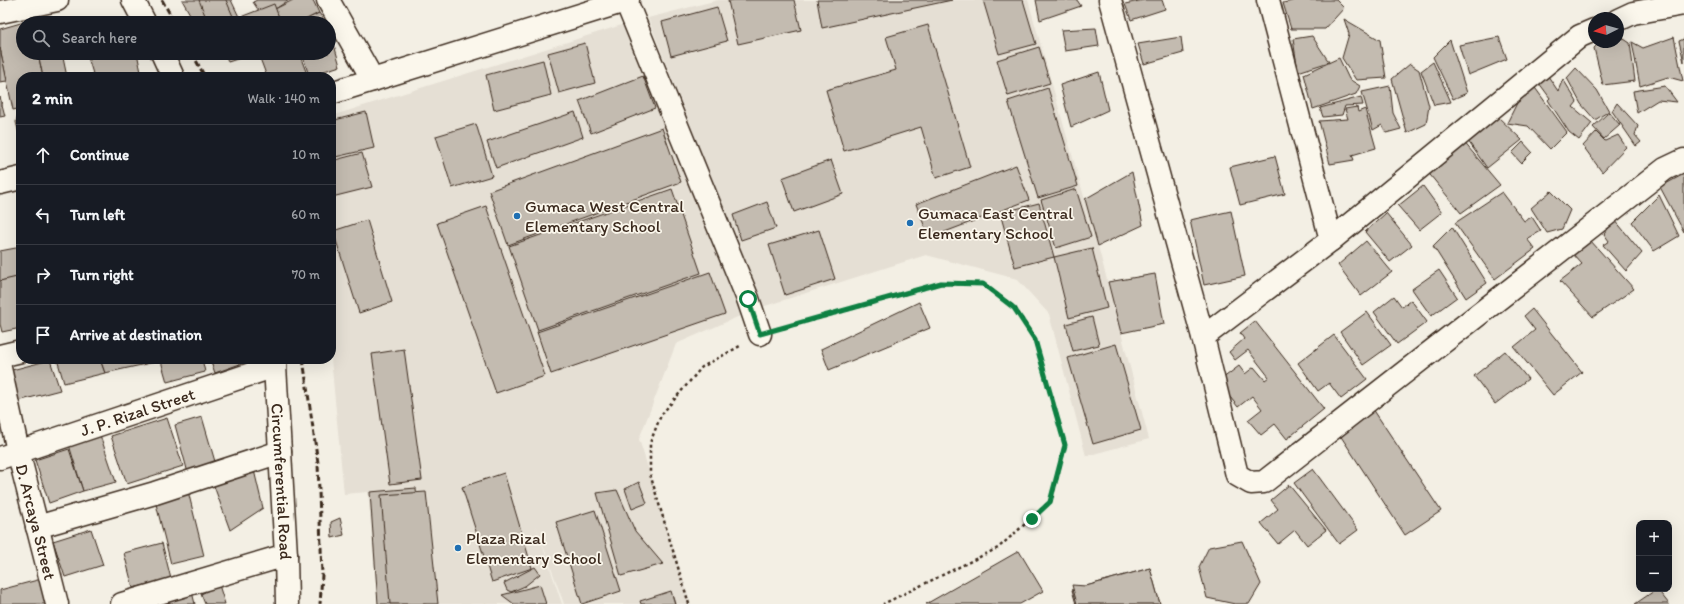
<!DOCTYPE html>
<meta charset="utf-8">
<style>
body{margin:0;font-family:Itim,sans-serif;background:#242831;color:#f1f3f6}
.controls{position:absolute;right:12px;bottom:12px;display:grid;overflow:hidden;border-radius:8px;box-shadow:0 4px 16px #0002}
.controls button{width:36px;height:36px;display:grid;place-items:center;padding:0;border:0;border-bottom:1px solid #363941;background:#171b24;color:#f1f3f6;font:20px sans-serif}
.compass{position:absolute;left:1588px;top:12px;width:36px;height:36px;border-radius:50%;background:#171b24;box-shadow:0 4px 16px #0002;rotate:265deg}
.stop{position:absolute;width:12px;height:12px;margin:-9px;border:3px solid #0b8043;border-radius:50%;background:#fff}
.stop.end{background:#0b8043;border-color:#fff;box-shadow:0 1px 4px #0008}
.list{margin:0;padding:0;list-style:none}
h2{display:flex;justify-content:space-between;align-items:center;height:52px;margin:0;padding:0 16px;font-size:17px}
h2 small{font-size:13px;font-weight:400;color:#9ea1a6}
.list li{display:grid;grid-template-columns:26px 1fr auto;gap:12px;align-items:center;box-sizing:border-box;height:60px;padding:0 16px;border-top:1px solid #363941}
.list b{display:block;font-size:15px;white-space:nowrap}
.list em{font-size:13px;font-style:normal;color:#9ea1a6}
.icon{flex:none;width:22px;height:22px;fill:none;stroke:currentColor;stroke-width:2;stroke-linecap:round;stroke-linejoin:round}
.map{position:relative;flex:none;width:1684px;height:604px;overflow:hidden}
.search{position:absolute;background:#171b24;box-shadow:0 4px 16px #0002;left:16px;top:16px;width:320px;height:44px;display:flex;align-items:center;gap:10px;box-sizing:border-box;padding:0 14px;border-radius:22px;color:#9ea1a6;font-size:15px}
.panel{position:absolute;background:#171b24;box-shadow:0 4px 16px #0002;left:16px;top:72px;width:320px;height:292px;border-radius:16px}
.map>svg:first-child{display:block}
.built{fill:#e5dfd4}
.building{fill:#c3bbb0;stroke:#3b2a1e}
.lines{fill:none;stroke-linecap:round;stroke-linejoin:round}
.minor-casing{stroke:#3b2a1e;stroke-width:25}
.path{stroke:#3b2a1e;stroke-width:2.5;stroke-dasharray:3 3;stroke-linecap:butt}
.minor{stroke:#fbf7ec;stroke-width:22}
.rail{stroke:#3b2a1e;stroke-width:3;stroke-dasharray:6 3;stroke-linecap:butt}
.route{stroke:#0b8043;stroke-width:5}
.poi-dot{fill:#1f6fb2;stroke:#fbf7ec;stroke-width:1.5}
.labels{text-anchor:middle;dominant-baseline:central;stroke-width:3.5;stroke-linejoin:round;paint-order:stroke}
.poi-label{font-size:17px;fill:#3b2a1e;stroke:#fbf7ec;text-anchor:start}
.street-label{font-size:17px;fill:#3b2a1e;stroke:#fbf7ec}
</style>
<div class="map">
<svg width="1684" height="604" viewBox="0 0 1684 604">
<rect width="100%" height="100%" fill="#f3efe4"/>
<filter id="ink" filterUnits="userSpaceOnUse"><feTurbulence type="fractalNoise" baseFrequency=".025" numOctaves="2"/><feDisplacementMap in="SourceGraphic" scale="8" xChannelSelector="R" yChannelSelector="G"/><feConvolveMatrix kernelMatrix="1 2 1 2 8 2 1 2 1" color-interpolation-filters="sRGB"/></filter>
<g filter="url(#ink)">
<g class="built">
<polygon points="718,0 1028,0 1098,246 1149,439 1086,456 1049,314 1017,279 926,255 762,307 648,18"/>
<polygon points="628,23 742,315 676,344 639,439 691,604 564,604 535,523 562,604 378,604 368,492 344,494 331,359 331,116"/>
</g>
<g class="building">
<polygon points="182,0 231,0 242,23 195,23"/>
<polygon points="199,0 226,0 235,21 230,23 208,23"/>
<polygon points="257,0 289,0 263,17 253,2"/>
<polygon points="293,0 313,0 319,13 299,23 282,23 275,9"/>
<polygon points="734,0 794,0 801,30 738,44 728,1"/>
<polygon points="817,0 952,0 822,28"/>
<polygon points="983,0 1023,0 1036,44 999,54"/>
<polygon points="1036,0 1077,0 1081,6 1040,20"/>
<polygon points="1144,0 1162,0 1165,9 1131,20 1125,4"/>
<polygon points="1297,0 1336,0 1344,8 1325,29 1291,29 1283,3"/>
<polygon points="274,4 281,23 240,23 238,18"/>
<polygon points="717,7 727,41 671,56 662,22"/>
<polygon points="319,13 326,23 299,23"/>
<polygon points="1344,19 1380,40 1386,78 1356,80 1342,58 1349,34"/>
<polygon points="31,20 32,23 23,23 23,53 38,53 43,77 21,77 21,108 13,110 0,48 0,29"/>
<polygon points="31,20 55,20 55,23 32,23"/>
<polygon points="928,25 970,167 936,178 921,127 844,151 826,90 896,70 886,37"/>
<polygon points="329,27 340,66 309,76 302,53 329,53"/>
<polygon points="1096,28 1099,46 1065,51 1061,30"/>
<polygon points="1618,35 1630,43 1635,81 1603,85 1594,48 1600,42 1618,42"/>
<polygon points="1312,36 1329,62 1298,72 1293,39"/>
<polygon points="1181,37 1183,53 1144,64 1138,44"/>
<polygon points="1499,37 1507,59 1468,75 1459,45"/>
<polygon points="1674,37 1683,81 1668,77 1640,86 1632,42 1643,48"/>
<polygon points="1684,39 1684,62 1679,41"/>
<polygon points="1450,40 1467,93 1453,99 1433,57"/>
<polygon points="585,43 595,83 559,93 548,53"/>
<polygon points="1039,47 1050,83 1008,96 997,60"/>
<polygon points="0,48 7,81 0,82"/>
<polygon points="38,53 62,53 67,77 43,77"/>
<polygon points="90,53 137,53 142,77 94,77 87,54"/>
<polygon points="225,53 252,53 253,54 228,62"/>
<polygon points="258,53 299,53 308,77 267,77"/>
<polygon points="1339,58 1349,79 1360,86 1356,94 1313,109 1304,74"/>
<polygon points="543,60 551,95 494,110 486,75"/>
<polygon points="1433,62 1451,102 1434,105 1421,71"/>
<polygon points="1410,64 1419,70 1429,106 1426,124 1407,133 1392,79"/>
<polygon points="1576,68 1597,90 1609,111 1595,120 1581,104 1567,78"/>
<polygon points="1099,72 1108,110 1071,127 1060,85"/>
<polygon points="643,76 655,108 591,133 579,101"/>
<polygon points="1548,76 1558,91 1563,79 1577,102 1573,107 1592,123 1579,140 1569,132 1548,100 1550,98 1539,83"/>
<polygon points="1533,85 1567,132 1550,149 1528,126 1507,123 1517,103"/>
<polygon points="1390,86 1393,113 1401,129 1386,133 1382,125 1373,130 1362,92"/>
<polygon points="1665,86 1677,102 1658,100 1637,113 1633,91"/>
<polygon points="1048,88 1078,186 1038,198 1008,101"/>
<polygon points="0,97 5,116 0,117"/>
<polygon points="1361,97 1363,105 1345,106 1342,115 1323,117 1320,108"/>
<polygon points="1617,103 1638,126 1635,135 1641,142 1636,146 1612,111"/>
<polygon points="1357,107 1358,112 1365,109 1376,148 1352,155 1354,160 1330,164 1319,121 1348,119 1345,109"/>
<polygon points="366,112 374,148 331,158 331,121"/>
<polygon points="575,112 583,137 496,168 487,142"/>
<polygon points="1609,112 1620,125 1604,139 1593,127"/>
<polygon points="18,114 21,114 21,142 16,122"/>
<polygon points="1497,116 1522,140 1487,168 1468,141"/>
<polygon points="476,124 492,176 452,188 436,136"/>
<polygon points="662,128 681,182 508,245 489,191"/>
<polygon points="1596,132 1605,141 1618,135 1626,147 1602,172 1583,146"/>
<polygon points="1463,141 1500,185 1461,213 1426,170"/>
<polygon points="1523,142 1532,152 1521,163 1512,153"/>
<polygon points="362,153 372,187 332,197 331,161"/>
<polygon points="1275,156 1285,194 1240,205 1230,167"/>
<polygon points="831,160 843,194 794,212 782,178"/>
<polygon points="1016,165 1029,200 929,238 916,204"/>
<polygon points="1132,172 1143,225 1098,246 1085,199"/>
<polygon points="1684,174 1684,232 1660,187"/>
<polygon points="1423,186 1442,212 1419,230 1398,206"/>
<polygon points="672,189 701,273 538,330 509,246"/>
<polygon points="1076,189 1091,237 1056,248 1041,200"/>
<polygon points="1551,191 1570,210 1562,229 1547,233 1531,208"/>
<polygon points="1502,192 1524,221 1532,217 1541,231 1527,239 1535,249 1495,279 1455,223"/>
<polygon points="1659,195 1679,236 1654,251 1632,222"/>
<polygon points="767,202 776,228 741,240 733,215"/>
<polygon points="1039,203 1054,257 1015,267 1000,213"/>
<polygon points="486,206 545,376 496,393 437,223"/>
<polygon points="1231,211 1245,276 1204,285 1190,220"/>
<polygon points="1386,213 1412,245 1390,262 1365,232"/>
<polygon points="367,220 392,302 359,313 333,231"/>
<polygon points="1615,220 1642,253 1626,271 1603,245 1609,241 1604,234"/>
<polygon points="1452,227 1487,283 1466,298 1433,246"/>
<polygon points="819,230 835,279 785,295 769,245"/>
<polygon points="1590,240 1634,289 1593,317 1560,281 1582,264 1572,253"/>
<polygon points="1366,241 1392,272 1361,296 1338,265"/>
<polygon points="21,247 21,277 0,281 0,251"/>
<polygon points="1092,248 1107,308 1069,318 1054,257"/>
<polygon points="1439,270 1457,297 1431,316 1412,289"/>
<polygon points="710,272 725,314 551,374 537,332"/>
<polygon points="1155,274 1164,324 1121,333 1108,282"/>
<polygon points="21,276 21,328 2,332 0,324 0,281"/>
<polygon points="1394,296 1402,307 1411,300 1427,322 1397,344 1374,312"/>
<polygon points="919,302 930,328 829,370 821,349"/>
<polygon points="1532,309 1582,372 1553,395 1514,347 1535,330 1524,316"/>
<polygon points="1367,312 1391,345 1363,365 1340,332"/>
<polygon points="1092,317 1099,345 1073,351 1066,324"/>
<polygon points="1255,321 1324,409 1287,439 1275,424 1261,435 1248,420 1262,409 1252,396 1238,407 1218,382 1239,366 1245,374 1254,367 1265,380 1269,377 1248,350 1235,360 1229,352 1244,339 1240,333"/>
<polygon points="1334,335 1367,379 1341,399 1329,383 1318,391 1298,363"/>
<polygon points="1116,344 1141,430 1093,444 1068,358"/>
<polygon points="404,349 422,480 390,484 372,354"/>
<polygon points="1505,351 1528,379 1495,404 1474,376"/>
<polygon points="57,359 100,359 105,373 64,383"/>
<polygon points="100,359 154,359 155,362 105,373"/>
<polygon points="168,359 202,359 205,372 167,382 161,361"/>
<polygon points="210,359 238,359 240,364 215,373"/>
<polygon points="50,360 60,390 18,401 12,370"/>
<polygon points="1373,409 1441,511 1405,535 1338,432"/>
<polygon points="202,417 216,465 188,473 175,425"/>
<polygon points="167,418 183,466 127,484 111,436"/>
<polygon points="100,435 116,482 83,491 69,445"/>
<polygon points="69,449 83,491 49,503 35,460"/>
<polygon points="253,466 263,508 230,530 214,486"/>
<polygon points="1313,469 1358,530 1339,544 1294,483"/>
<polygon points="504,473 532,568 492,582 462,487"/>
<polygon points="639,482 647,503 632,509 625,489"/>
<polygon points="1289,485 1326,530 1307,545 1295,530 1278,544 1261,523 1278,509 1271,500"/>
<polygon points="416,488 426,604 378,604 370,492"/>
<polygon points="617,490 635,531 663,564 621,576 597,493"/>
<polygon points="188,491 204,556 171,564 155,500"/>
<polygon points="426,492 438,604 390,604 381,495"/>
<polygon points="595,510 621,591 582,604 556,522"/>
<polygon points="340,518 344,535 332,538 331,522"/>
<polygon points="91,529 103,565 65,577 53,541"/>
<polygon points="1242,541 1261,584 1249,604 1235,604 1207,598 1199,567 1209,547"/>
<polygon points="162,543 171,579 133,588 124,553"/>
<polygon points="1019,551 1043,591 1020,604 926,604"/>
<polygon points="535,567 540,574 525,586 511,592 507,590 504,583"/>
<polygon points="1150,568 1160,604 1076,604 1072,590"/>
<polygon points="1150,568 1160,604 1077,604 1072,585 1086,586"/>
<polygon points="45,578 52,604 0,604 0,590"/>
<polygon points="219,585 225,604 205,604 201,594"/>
<polygon points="540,585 546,604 514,604 502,595"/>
<polygon points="1657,589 1669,604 1635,604"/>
<polygon points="671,591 675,604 641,604 640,601"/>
<polygon points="192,592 195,604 160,604"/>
</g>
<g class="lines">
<g class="minor-casing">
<g id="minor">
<polyline points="133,0 145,23"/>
<polyline points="328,0 373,80"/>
<polyline points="1110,0 1203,337 1237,475 1251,483 1264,482 1665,169 1684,160"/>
<polyline points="1268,0 1331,240"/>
<polyline points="626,1 748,299 760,334"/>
<polyline points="0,12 57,0"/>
<polyline points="1618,20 1633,13 1684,4"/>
<polyline points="162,53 173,77"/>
<polyline points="331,93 628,0"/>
<polyline points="0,183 21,178"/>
<polyline points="1203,337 1331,240 1580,36 1594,30"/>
<polyline points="0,356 21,351"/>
<path id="s1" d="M273 359 275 366 286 555 287 604"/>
<path id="s2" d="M0 368 18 451 57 604"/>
<path id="s3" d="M0 458 275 366"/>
<polyline points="37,527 155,493 280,452"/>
<polyline points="122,604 286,555"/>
</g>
</g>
<g class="path">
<polyline points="783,328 941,283 983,284 1015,308 1035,340 1065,445 1051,501 998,548 883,604"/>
<polyline points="689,604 650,474 650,443 661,415 702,367 740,346"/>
</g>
<use href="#minor" class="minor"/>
<g class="rail">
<polyline points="162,0 175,23"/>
<polyline points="192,53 205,77"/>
<polyline points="303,359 318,463 322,575 320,604"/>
</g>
</g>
</g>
<g class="lines" filter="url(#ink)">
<polyline class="route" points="748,299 760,334 941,283 983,284 1014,308 1035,340 1065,445 1050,502 1032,519"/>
</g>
<g class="poi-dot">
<circle cx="517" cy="216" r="4"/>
<circle cx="910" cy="223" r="4"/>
<circle cx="458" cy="548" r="4"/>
</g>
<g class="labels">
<g class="poi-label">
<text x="525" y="206">Gumaca West Central<tspan x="525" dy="20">Elementary School</tspan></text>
<text x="918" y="213">Gumaca East Central<tspan x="918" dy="20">Elementary School</tspan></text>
<text x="466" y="538">Plaza Rizal<tspan x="466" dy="20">Elementary School</tspan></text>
</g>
<g class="street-label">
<text stroke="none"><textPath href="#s3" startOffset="145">J. P. Rizal Street</textPath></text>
<text stroke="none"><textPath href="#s1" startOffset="123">Circumferential Road</textPath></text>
<text stroke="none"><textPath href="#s2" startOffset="158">D. Arcaya Street</textPath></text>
</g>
</g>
</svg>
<div class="controls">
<button>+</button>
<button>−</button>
</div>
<svg class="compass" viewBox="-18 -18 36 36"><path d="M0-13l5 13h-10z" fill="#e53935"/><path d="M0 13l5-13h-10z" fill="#9ea1a6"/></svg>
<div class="stop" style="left:748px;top:299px"></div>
<div class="stop end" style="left:1032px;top:519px"></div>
<div class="search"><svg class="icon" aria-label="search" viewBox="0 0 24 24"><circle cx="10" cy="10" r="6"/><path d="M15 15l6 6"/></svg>Search here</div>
<section class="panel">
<h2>2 min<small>Walk · 140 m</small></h2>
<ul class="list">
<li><svg class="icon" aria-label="ahead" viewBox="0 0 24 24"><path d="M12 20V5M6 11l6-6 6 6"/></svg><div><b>Continue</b></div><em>10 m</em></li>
<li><svg class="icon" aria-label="left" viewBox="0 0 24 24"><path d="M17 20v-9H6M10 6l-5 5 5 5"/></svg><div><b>Turn left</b></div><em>60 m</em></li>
<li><svg class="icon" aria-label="right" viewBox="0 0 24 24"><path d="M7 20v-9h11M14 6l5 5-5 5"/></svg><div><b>Turn right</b></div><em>70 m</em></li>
<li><svg class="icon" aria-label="arrive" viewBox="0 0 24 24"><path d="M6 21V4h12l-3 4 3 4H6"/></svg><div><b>Arrive at destination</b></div></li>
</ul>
</section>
</div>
